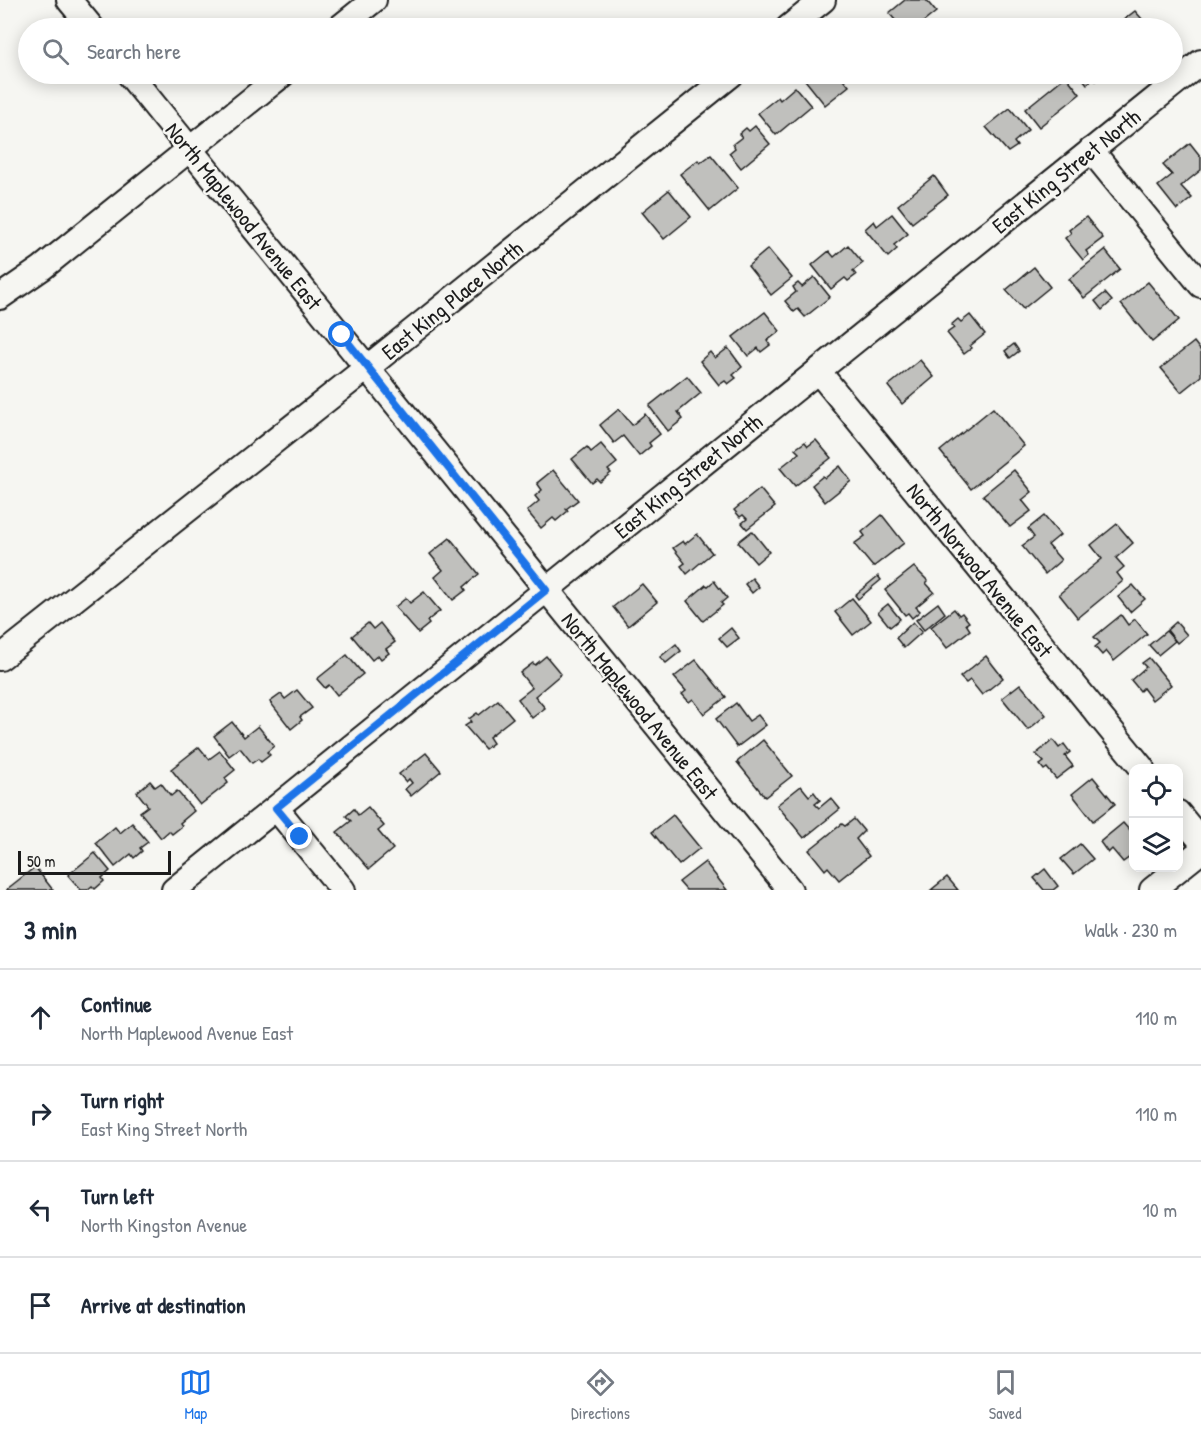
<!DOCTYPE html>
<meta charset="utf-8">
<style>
body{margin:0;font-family:"Patrick Hand",sans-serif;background:#f6f6f7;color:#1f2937}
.controls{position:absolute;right:18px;bottom:18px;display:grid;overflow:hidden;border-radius:12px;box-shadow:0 3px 15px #0003}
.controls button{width:54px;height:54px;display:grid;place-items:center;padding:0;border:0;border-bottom:2px solid #e0e1e3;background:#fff;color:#1f2937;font:30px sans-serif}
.scale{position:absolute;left:18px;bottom:15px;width:153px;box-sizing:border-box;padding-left:6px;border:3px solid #1c1c1c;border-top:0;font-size:16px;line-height:21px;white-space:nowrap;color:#1c1c1c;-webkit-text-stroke:4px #f6f6f2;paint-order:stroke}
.stop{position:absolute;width:18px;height:18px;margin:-14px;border:4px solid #1a73e8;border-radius:50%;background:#fff}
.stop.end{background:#1a73e8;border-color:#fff;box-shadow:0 2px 6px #0008}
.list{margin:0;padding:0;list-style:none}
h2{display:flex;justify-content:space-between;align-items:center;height:78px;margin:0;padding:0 24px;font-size:26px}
h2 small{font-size:20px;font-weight:400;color:#747a83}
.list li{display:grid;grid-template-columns:39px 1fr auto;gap:18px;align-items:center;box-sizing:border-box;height:96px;padding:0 24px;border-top:2px solid #e0e1e3}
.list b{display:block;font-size:22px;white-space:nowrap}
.list p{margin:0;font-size:20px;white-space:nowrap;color:#747a83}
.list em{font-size:20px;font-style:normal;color:#747a83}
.icon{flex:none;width:33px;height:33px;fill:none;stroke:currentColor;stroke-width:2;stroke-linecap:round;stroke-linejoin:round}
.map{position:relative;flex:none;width:1201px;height:890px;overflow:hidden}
.search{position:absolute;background:#fff;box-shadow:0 3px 15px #0003;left:18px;right:18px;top:18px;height:66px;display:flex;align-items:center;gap:15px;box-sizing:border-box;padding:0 21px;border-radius:33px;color:#747a83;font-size:22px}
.sheet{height:462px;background:#fff}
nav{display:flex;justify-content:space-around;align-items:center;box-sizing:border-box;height:84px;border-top:2px solid #e0e1e3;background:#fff;font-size:16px;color:#747a83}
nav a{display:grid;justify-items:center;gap:3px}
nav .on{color:#1a73e8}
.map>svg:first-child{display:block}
.building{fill:#c0c0bd;stroke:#1c1c1c;stroke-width:1.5}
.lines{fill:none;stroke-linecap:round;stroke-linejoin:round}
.minor-casing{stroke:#1c1c1c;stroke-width:28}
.minor{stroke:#f6f6f2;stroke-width:24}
.route{stroke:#1a73e8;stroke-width:8}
.labels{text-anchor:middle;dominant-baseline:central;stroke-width:5;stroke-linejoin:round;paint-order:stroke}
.street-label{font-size:22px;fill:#1c1c1c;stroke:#f6f6f2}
</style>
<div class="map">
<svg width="1201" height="890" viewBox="0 0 1201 890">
<rect width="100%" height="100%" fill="#f6f6f2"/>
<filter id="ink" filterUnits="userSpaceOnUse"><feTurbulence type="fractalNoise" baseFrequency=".0167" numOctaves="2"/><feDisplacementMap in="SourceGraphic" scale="12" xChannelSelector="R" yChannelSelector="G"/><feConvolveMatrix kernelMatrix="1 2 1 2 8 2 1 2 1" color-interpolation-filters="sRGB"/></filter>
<g filter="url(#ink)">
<g class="building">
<polygon points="905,0 926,0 936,12 916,28 902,28 889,13"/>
<polygon points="1135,11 1150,28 1113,28"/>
<polygon points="873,21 880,28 863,28"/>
<polygon points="813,74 839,74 849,86 825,105 805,80"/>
<polygon points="1079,74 1102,74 1103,75 1096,81 1094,78 1087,84"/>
<polygon points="1066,76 1080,94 1039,127 1025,109"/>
<polygon points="795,87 811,106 776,135 758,113 778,97 780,100"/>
<polygon points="1010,108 1028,130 1014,142 1017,146 1008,152 986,127"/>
<polygon points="755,126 770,144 741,168 729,153 735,148 733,144 742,137 739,134 746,128 749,131"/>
<polygon points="1190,143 1201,157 1201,170 1181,186 1192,198 1177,210 1158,186 1172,175 1163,165"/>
<polygon points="711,155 738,188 710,211 680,174 698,160 700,163"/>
<polygon points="934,176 948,195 912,223 898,205"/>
<polygon points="669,190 691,217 664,239 642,212"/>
<polygon points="892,214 908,234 894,245 897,249 888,257 865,229 874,221 877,226"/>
<polygon points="1086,217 1103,238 1086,251 1089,255 1083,260 1065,238 1071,233 1069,230"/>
<polygon points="848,245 863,263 853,271 856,275 848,281 845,278 831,289 812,265 829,251 834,257"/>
<polygon points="768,249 792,278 771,295 748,266"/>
<polygon points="1105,250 1120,269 1084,298 1069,279"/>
<polygon points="1034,267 1050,287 1023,309 1006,290"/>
<polygon points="814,277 830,297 805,317 798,309 794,312 785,301 796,292 793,287 798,283 802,287"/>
<polygon points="1148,282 1179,320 1152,342 1121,304"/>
<polygon points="1105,293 1112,301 1102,310 1095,301"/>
<polygon points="765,312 780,331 767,341 770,345 761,352 758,348 748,356 733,337"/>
<polygon points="970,315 985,334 970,346 972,348 964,354 947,333 954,328 951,325 958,319 961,322"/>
<polygon points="1194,342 1201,351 1201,376 1181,392 1161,368"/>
<polygon points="1014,344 1019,351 1010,358 1005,351"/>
<polygon points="728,348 742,367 733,375 736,378 728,384 725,381 719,385 700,361 710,352 715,358"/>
<polygon points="920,360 934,377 902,404 888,386"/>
<polygon points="687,376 701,393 678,412 683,419 668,431 649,406"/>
<polygon points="993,408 1024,446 971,489 940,451"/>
<polygon points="619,409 632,425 645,414 660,434 649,443 651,446 639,456 623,436 614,443 600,425"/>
<polygon points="816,440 831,458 795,486 780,468 799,453 795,449 805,442 808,446"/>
<polygon points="601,444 617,463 608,470 611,473 600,482 597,479 592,483 572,459 587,447 591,452"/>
<polygon points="840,466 851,481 825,502 812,485 823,476 825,478"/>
<polygon points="553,470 578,500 566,509 568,511 556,521 553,518 541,528 527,511 539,501 535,496 542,490 537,483"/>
<polygon points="1014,470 1032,492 1022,500 1031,511 1010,527 983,495"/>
<polygon points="760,489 775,507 747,529 742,523 747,519 743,515 740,517 734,510"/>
<polygon points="882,515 904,543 873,567 854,544 865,536 862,532"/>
<polygon points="1044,516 1060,535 1048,545 1061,560 1045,574 1022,546 1034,537 1028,529"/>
<polygon points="1117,524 1133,543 1116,558 1124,567 1117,573 1123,581 1078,618 1059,594 1102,559 1091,545"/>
<polygon points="752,531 769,552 756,563 738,542"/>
<polygon points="697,534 712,553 687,574 681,566 685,563 673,548 683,541 685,544"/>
<polygon points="450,538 479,574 464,587 466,590 453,600 435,577 443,570 430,554"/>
<polygon points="914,567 928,581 926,583 934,592 916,607 920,611 912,618 908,613 905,615 885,590"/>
<polygon points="878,576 881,580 858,599 855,595"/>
<polygon points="752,578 759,587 752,593 745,584"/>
<polygon points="714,581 727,598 721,603 723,605 703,621 687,601 706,585 708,586"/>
<polygon points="642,584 657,602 628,626 613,607"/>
<polygon points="1133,585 1145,599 1130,612 1118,597"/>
<polygon points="424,592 440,611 427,621 429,624 418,633 395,607 406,598 410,603"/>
<polygon points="852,598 871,621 853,635 835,612"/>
<polygon points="938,603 945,613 924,630 916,620"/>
<polygon points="888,604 900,619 890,627 878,612"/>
<polygon points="954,609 959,615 962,613 969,622 966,624 970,630 947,648 931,627"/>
<polygon points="1121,615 1128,625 1135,619 1147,634 1114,661 1106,651 1102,655 1095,647 1100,643 1094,637"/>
<polygon points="913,622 922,632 904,648 896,638"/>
<polygon points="1176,622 1187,635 1177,643 1167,630"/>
<polygon points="368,623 373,629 380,623 395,642 386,649 389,653 381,659 378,655 372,660 352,636"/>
<polygon points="731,628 739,638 727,647 719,638"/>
<polygon points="1166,631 1175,641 1158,655 1149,645"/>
<polygon points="676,644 681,651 666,663 660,657"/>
<polygon points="347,655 363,674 337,695 329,685 325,688 317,679"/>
<polygon points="546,656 561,674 535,696 545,708 532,718 518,699 532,688 520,673 533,663 535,665"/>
<polygon points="986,656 1003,678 982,695 970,680 966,683 960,677"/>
<polygon points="1149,658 1171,685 1152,700 1143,688 1140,691 1131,680 1146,667 1142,663"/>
<polygon points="696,660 726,697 704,714 693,699 689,702 682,694 686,691 674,677"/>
<polygon points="1020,684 1046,715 1028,730 1002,698"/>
<polygon points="297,690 312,708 300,717 302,720 291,729 270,702 281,694 285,699"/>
<polygon points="498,700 513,718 489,737 493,743 485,749 465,726 471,722 469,719 477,713 479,715"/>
<polygon points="736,703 749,721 758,715 766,725 737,747 716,719"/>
<polygon points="232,722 244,737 258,726 274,746 267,752 270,755 261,762 258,759 252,763 240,748 229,756 214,736"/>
<polygon points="763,740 792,776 765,797 737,762"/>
<polygon points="1053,740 1059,748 1064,744 1070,752 1065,756 1073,766 1056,779 1047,768 1044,770 1040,765 1044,762 1036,754"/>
<polygon points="199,747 209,759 220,751 235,770 225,778 228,783 200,805 171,769"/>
<polygon points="426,753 441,771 411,796 405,789 412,783 409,779 406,782 399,774"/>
<polygon points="1093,777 1115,804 1093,821 1072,794"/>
<polygon points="150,781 155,787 161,783 171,796 177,791 194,811 180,823 182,826 172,834 169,831 161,838 140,812 148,806 137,792"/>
<polygon points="801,786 809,796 814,792 820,800 815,804 819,808 831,798 840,809 804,838 777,805"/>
<polygon points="368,807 384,826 378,831 393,849 369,869 337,832 351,821 346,816 354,809 358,815"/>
<polygon points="673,815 700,848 679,865 652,832"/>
<polygon points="854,819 864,831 856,839 869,856 839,880 828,867 825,870 809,850 842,824 845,826"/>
<polygon points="132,823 148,842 140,848 142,851 134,858 131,854 115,867 96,843 115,827 120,833"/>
<polygon points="1123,823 1131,832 1134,830 1134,854 1123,862 1112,849 1108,853 1100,842"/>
<polygon points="1080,844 1093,859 1074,874 1061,859"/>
<polygon points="95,853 110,871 102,878 104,881 95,889 92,886 87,890 81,890 68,875"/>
<polygon points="705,862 727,890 686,890 679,882"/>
<polygon points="35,867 53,890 7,890 7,889"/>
<polygon points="1045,869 1058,886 1053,890 1044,890 1034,878"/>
<polygon points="947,877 958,890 931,890"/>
</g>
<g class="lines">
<g class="minor-casing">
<g id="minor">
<polyline points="69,0 92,28"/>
<polyline points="339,28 374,0"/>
<polyline points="788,28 823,0"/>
<polyline points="129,74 790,890"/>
<polyline points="1091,150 1201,285"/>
<polyline points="0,297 42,268 283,74"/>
<polyline points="818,371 1142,768"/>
<polyline points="0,658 368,367 732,74"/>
<polyline points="276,808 343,890"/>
<polyline points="1178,813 1201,841"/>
<polyline points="174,890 1201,62"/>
<polyline points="1152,890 1201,851"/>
</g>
</g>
<use href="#minor" class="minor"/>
</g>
</g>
<g class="lines" filter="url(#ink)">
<polyline class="route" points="300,837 276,808 546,590 342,335"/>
</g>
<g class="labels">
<g class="street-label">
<text transform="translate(1066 171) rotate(-39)">East King Street North</text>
<text transform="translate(244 216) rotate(51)">North Maplewood Avenue East</text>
<text transform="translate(452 300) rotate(-39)">East King Place North</text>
<text transform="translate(688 476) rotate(-39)">East King Street North</text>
<text transform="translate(980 570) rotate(51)">North Norwood Avenue East</text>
<text transform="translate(640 706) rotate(51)">North Maplewood Avenue East</text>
</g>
</g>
</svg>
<div class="controls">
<button><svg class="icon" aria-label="locate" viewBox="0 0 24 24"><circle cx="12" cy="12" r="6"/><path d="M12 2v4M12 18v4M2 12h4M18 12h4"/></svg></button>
<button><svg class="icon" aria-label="layers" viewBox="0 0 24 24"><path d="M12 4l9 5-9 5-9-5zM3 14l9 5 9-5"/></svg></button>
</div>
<div class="scale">50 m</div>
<div class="stop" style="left:342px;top:335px"></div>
<div class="stop end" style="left:300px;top:837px"></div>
<div class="search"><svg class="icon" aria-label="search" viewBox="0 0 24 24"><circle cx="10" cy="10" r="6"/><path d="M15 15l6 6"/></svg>Search here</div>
</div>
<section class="sheet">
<h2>3 min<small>Walk · 230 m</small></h2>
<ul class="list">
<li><svg class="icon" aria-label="ahead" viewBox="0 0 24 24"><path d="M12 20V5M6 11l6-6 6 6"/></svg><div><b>Continue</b><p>North Maplewood Avenue East</p></div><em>110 m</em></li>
<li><svg class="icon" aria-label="right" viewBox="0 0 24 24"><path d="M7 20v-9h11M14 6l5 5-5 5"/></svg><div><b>Turn right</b><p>East King Street North</p></div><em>110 m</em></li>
<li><svg class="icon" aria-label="left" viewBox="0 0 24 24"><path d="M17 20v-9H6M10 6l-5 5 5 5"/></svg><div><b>Turn left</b><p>North Kingston Avenue</p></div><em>10 m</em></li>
<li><svg class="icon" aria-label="arrive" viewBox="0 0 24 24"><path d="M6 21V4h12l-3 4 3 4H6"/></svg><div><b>Arrive at destination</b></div></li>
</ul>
</section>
<nav>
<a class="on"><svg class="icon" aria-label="map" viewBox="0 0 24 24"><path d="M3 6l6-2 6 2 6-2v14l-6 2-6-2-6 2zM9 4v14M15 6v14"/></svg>Map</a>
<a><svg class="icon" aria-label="directions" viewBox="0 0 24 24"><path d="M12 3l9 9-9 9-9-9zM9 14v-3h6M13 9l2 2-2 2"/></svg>Directions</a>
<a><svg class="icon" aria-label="saved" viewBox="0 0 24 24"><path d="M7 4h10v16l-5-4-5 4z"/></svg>Saved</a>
</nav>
